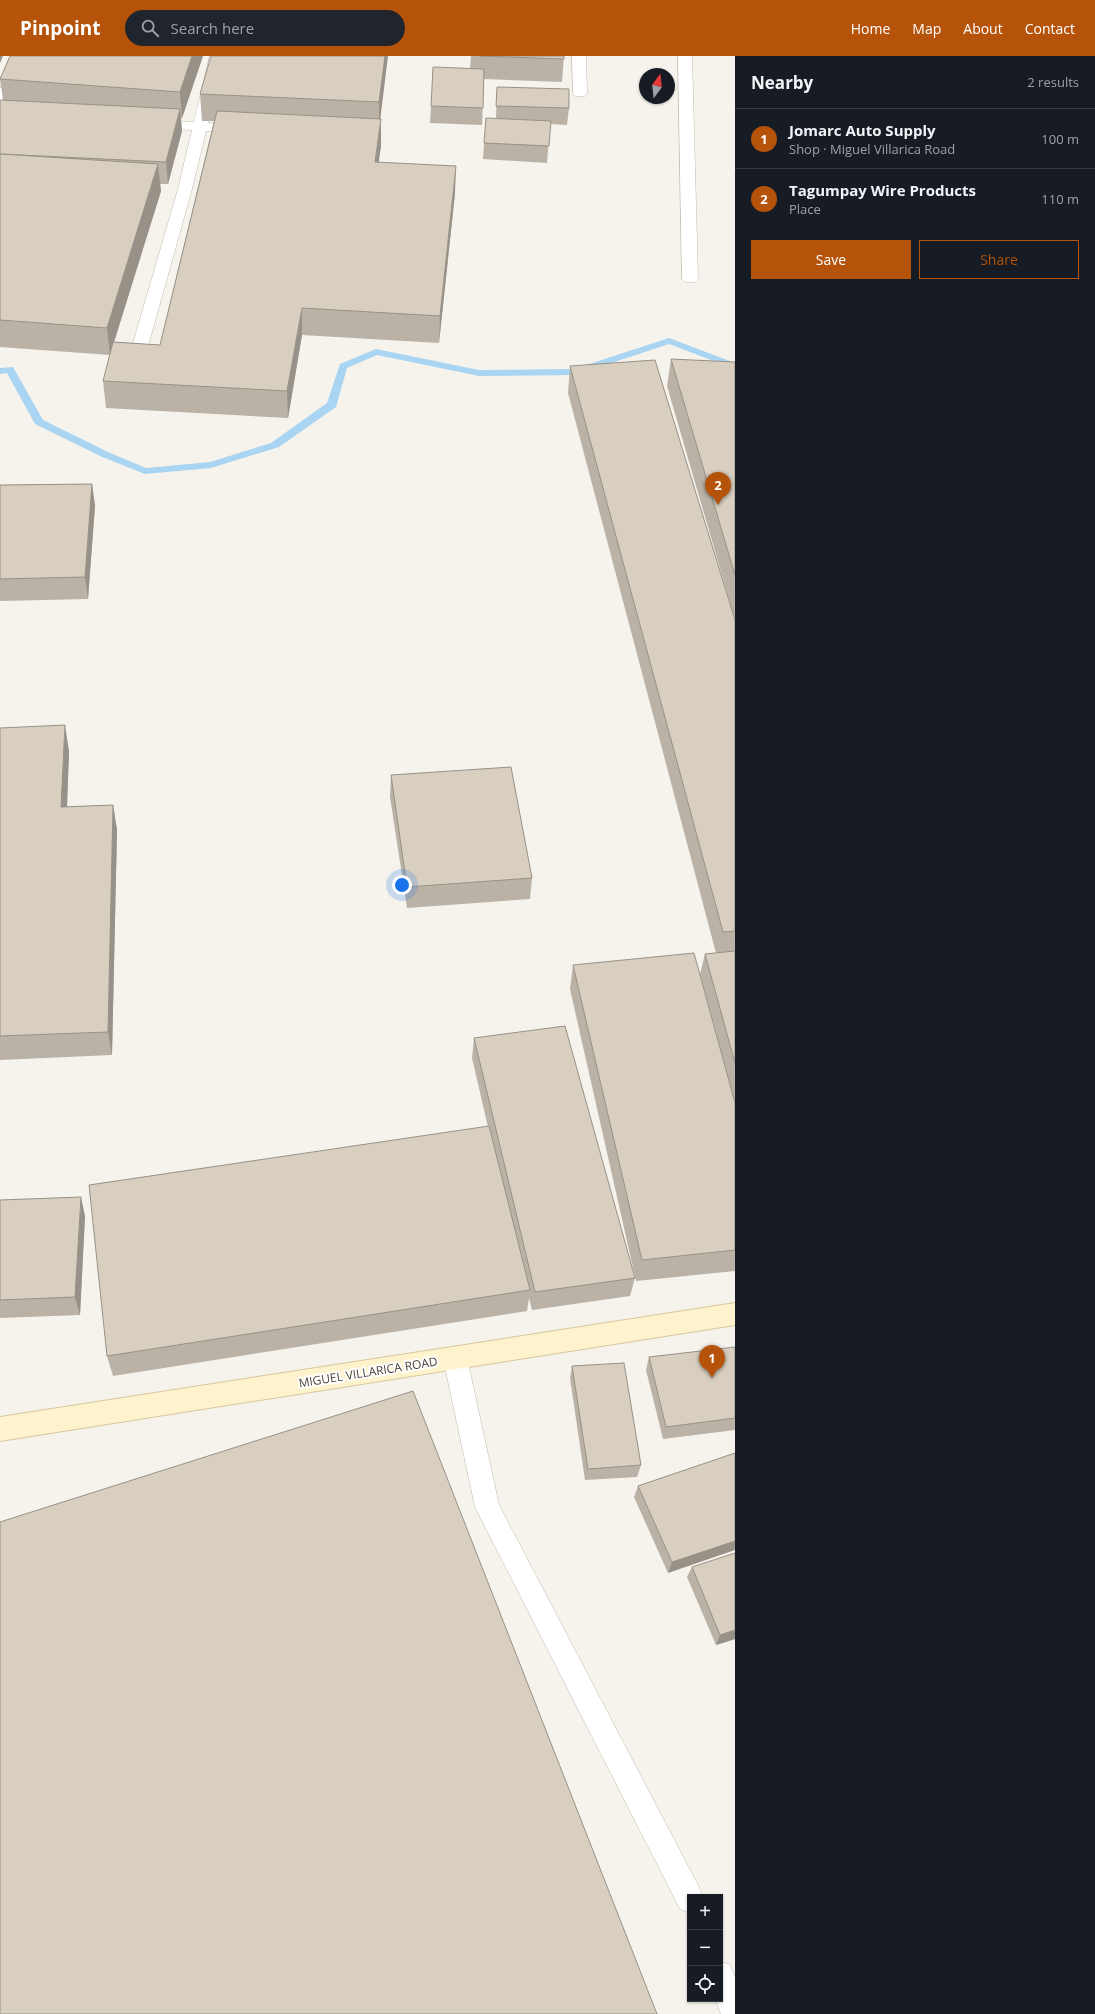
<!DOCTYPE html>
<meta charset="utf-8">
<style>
body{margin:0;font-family:"Open Sans",sans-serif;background:#20242c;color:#f1f3f6}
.controls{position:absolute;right:12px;bottom:12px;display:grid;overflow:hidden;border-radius:0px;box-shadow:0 1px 3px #0004}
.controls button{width:36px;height:36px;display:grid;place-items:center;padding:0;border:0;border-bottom:1px solid #363941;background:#171b24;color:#f1f3f6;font:20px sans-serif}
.compass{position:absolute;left:639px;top:12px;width:36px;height:36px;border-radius:50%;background:#171b24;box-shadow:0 1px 3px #0004;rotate:15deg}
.you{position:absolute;left:402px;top:829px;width:14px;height:14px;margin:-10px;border:3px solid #fff;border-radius:50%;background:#1a73e8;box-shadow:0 0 0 6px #1a73e833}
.badge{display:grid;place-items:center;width:26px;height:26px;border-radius:50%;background:#b45309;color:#fff;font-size:13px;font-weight:700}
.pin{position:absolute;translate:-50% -33px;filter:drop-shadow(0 1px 2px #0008)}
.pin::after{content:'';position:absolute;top:21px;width:14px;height:12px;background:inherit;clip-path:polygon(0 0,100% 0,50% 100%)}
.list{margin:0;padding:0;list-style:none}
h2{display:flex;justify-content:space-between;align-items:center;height:52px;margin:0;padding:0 16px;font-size:17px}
h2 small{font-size:13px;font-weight:400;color:#9ea1a6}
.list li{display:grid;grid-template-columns:26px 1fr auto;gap:12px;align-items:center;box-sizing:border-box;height:60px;padding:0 16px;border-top:1px solid #363941}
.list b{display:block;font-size:15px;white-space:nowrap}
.list p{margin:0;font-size:13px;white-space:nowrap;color:#9ea1a6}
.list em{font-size:13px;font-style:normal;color:#9ea1a6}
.actions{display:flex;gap:8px;padding:12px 16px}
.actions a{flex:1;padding:9px 0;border:1px solid #b45309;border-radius:0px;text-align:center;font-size:14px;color:#b45309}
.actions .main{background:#b45309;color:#fff}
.icon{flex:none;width:22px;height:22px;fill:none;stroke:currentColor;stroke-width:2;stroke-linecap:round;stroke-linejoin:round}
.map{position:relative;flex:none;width:735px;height:1958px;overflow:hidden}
header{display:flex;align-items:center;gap:24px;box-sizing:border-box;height:56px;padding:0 20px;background:#b45309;color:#fff}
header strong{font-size:19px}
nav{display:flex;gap:22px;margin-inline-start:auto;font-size:14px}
.search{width:280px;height:36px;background:#20242c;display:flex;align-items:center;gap:10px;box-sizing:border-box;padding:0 14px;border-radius:22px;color:#9ea1a6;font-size:15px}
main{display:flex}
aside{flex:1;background:#171b24}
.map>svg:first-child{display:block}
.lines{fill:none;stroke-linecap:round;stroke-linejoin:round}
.stream{fill:#a9d4f2;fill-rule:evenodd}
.service-casing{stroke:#c2bbae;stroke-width:1}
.secondary-casing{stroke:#d6c79b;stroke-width:2}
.service{fill:#fff;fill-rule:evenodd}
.secondary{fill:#fff3cd;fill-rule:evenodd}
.wall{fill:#bab2a6}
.shaded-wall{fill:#979187}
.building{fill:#d8cfc1;stroke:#979187}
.labels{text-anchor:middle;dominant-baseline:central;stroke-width:4;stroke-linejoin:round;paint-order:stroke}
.street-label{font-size:12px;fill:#4b4439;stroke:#fff}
</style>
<header>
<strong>Pinpoint</strong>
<div class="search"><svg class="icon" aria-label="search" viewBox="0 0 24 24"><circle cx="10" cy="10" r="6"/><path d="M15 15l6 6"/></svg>Search here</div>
<nav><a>Home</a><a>Map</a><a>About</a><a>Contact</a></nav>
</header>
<main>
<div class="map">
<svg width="735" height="1958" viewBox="0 0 735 1958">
<rect width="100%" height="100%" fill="#f6f3ec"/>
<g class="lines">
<polygon class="stream" points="669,282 735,307 735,313 669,288 575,319 479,320 377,299 347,312 336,351 279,391 211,412 145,418 100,400 35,368 7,317 0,318 0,312 13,311 43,364 108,396 146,412 210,406 271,387 327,347 340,308 376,293 479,314 574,313"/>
<g class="service-casing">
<g id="service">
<polygon points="15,0 29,0 7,48 5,51 0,52 0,33"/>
<polygon points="210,0 224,0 208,67 241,69 246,70 248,73 246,76 241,77 206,75 192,133 145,301 143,304 137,306 131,304 129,301 178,133 192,74 152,72 147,71 145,68 147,65 152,64 194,66"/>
<polygon points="572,0 586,0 587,37 585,40 575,40 573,37"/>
<polygon points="678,0 692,0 698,223 695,226 685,226 682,223"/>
<polygon points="455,1291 463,1294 467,1302 499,1449 700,1833 703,1841 690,1841 690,1857 680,1853 475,1451 443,1302 447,1294"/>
<polygon points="720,1905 730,1909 735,1921 735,1958 721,1958 715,1943 720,1943"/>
</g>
</g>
<g class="secondary-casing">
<polygon id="secondary" points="735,1247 735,1269 0,1385 0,1361"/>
</g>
<use href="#service" class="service"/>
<use href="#secondary" class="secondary"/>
</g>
<g class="wall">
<polygon points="10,0 203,0 182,62 181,62 182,75 168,128 160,128 161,135 114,286 160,289 214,65 202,65 200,38 387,0 380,63 381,63 381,90 378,106 455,137 439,287 302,279 288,362 106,352 103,325 110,299 0,291 0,44 3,44 0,23"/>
<polygon points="471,0 564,0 562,26 484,23 482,69 430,67 431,50 470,12"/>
<polygon points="497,31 569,52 567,69 550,68 547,107 483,103 484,87 496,62"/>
<polygon points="671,303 735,306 735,564 667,330"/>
<polygon points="570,310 735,564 735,1047 700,918 705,898 716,897 568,337"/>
<polygon points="92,428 95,450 88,543 0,545 0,429"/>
<polygon points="0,672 69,695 67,751 113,749 117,774 112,999 0,1004"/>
<polygon points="391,719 532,822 530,843 407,852 390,741"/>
<polygon points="573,909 735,1047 735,1215 636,1225 570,933"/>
<polygon points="474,982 635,1222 630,1240 532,1254 529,1242 527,1255 113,1320 107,1300 488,1071 472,1002"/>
<polygon points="0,1144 85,1160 80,1259 0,1262"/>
<polygon points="735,1291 735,1374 663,1383 646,1314 649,1301"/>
<polygon points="572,1310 641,1409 637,1421 585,1424 570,1322"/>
<polygon points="735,1397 668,1517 634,1441 638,1430"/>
<polygon points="692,1511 735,1583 716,1589 687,1521"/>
</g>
<g class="shaded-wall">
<polygon points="0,0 3,0 0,7"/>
<polygon points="192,0 203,0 182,62 180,36"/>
<polygon points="385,0 388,0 379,73 379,46"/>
<polygon points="180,53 182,75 168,128 166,106"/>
<polygon points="381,63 381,90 375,133 375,106"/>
<polygon points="158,108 161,135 110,299 107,272"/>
<polygon points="456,110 455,137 439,287 440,260"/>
<polygon points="302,252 302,279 288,362 287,335"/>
<polygon points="92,428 95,450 88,543 85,521"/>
<polygon points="65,669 69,695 66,777 61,751"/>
<polygon points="113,749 117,774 112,999 108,976"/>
<polygon points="81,1141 85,1160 80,1259 75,1241"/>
<polygon points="735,1485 735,1494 668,1517 672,1506"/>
<polygon points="735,1574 735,1583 716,1589 720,1579"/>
</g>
<g class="building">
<polygon points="10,0 192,0 180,36 0,23"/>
<polygon points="211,0 385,0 379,46 200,38"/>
<polygon points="480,0 564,0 564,3"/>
<polygon points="433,11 484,13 483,52 431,50"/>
<polygon points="497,31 569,33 569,52 496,50"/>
<polygon points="0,44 180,53 166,106 0,98"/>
<polygon points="217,55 381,63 375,106 456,110 440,260 302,252 287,335 103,325 113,286 160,289"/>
<polygon points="486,62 551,65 549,90 484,87"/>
<polygon points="0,98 158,108 107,272 0,264"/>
<polygon points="671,303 735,306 735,519"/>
<polygon points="655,304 735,564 735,875 723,876 570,310"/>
<polygon points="92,428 85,521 0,523 0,429"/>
<polygon points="65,669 61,751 113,749 108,976 0,980 0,672"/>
<polygon points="511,711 532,822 407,831 391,719"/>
<polygon points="735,895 735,1007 705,898"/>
<polygon points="694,897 735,1047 735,1194 642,1204 573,909"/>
<polygon points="565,970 635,1222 535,1236 474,982"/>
<polygon points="489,1070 530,1234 107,1300 89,1129"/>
<polygon points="81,1141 75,1241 0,1244 0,1144"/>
<polygon points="735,1291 735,1362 666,1371 649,1301"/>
<polygon points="624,1307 641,1409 588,1413 572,1310"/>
<polygon points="413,1335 657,1958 0,1958 0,1466"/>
<polygon points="735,1397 735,1485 672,1506 638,1430"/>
<polygon points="735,1497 735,1574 720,1579 692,1511"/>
</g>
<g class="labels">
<g class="street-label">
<text transform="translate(368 1316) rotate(-9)">MIGUEL VILLARICA ROAD</text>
</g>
</g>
</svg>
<div class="controls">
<button>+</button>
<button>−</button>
<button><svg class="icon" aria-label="locate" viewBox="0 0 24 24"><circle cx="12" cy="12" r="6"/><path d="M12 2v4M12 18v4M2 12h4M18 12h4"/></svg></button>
</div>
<svg class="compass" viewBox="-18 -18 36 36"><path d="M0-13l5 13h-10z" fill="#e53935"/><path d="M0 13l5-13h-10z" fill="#9ea1a6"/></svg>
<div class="you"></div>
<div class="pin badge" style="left:712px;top:1322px">1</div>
<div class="pin badge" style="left:718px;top:449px">2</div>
</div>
<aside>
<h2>Nearby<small>2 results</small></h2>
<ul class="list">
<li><span class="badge">1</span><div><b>Jomarc Auto Supply</b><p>Shop · Miguel Villarica Road</p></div><em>100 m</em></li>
<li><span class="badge">2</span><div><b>Tagumpay Wire Products</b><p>Place</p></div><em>110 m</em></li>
</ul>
<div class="actions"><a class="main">Save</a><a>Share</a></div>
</aside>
</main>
